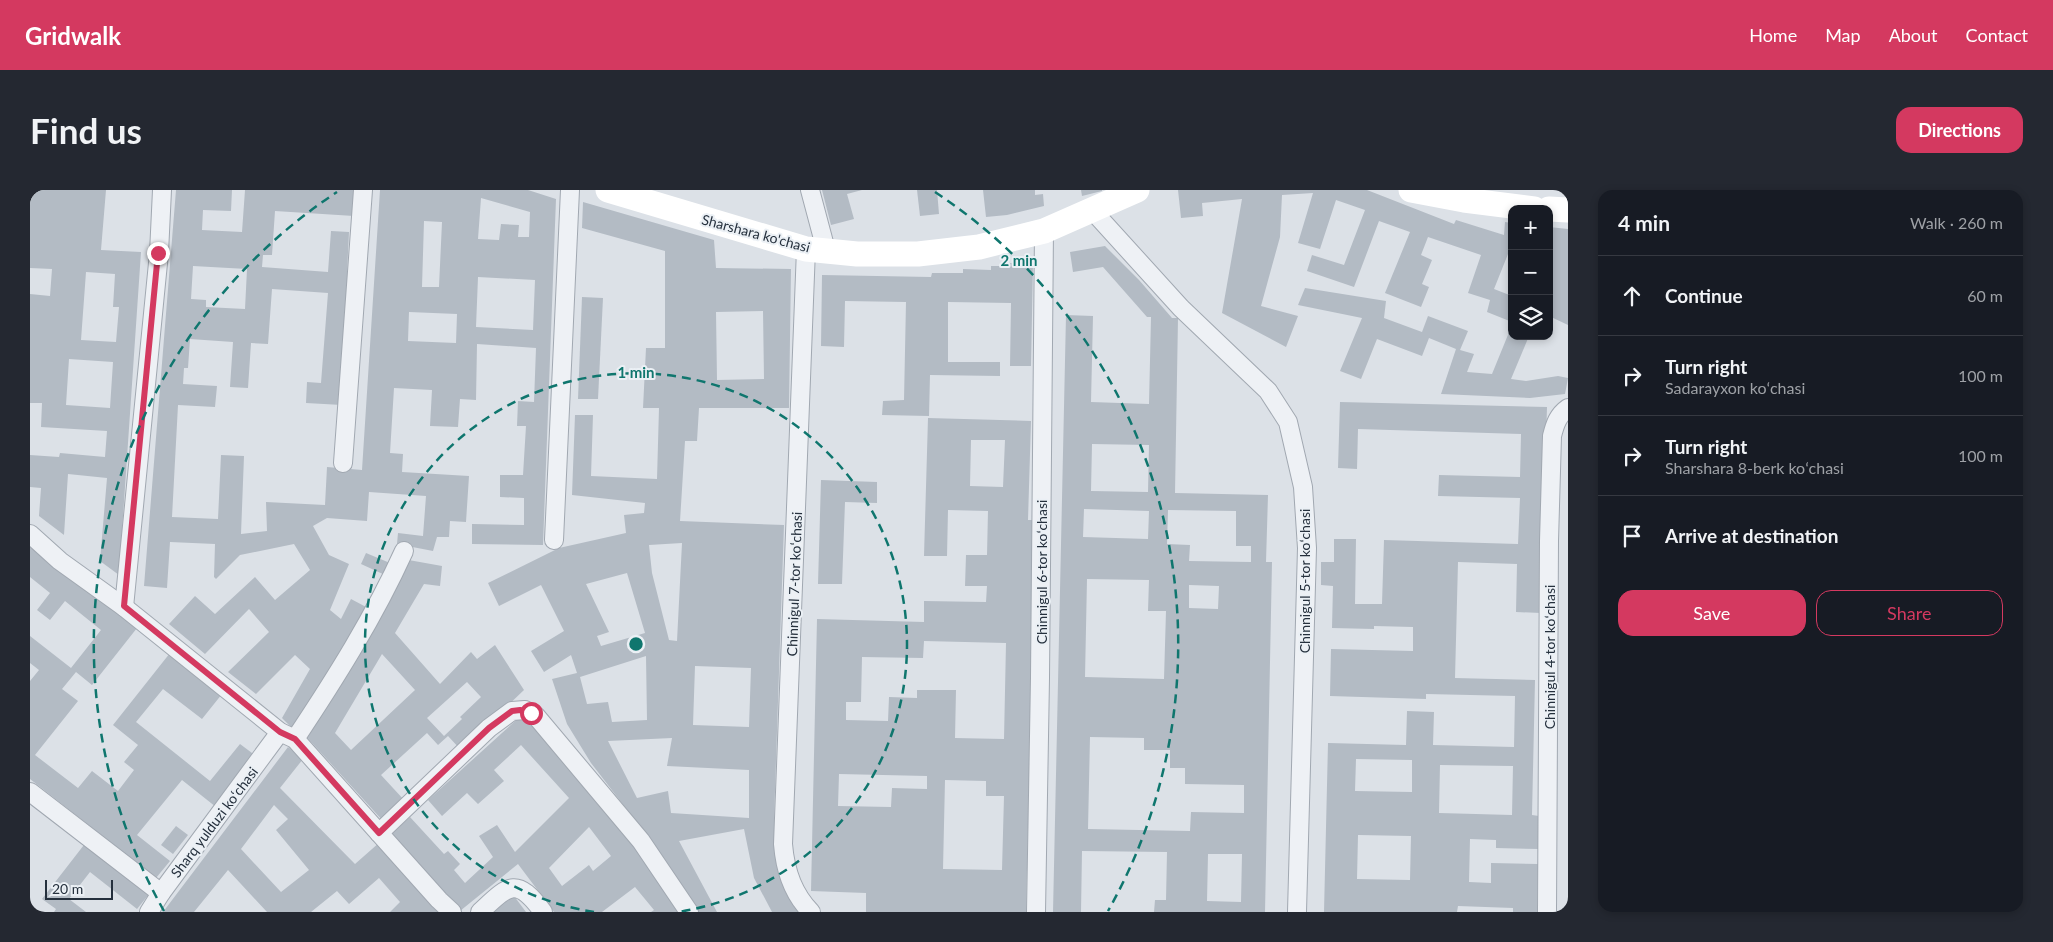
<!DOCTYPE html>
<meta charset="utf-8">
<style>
body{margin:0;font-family:Lato,sans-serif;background:#242831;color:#f1f3f6}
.controls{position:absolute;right:15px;top:15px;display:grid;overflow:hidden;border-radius:10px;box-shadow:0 2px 8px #0003}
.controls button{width:45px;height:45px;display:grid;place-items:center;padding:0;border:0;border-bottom:1px solid #363941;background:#171b24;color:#f1f3f6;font:25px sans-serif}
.scale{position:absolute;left:15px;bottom:12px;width:68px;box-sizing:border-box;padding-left:5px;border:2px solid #25303d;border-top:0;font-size:14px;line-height:18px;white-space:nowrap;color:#25303d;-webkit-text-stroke:4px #ebf0f5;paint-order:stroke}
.stop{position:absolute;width:15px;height:15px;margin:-11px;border:4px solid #d43960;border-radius:50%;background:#fff}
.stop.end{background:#d43960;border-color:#fff;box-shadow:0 1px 5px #0008}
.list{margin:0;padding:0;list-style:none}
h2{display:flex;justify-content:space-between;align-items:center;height:65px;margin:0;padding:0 20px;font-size:21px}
h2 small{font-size:16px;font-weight:400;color:#9ea1a6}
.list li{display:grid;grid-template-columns:32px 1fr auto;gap:15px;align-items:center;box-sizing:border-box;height:80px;padding:0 20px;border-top:1px solid #363941}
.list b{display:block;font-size:19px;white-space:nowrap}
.list p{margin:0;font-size:16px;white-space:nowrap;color:#9ea1a6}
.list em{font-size:16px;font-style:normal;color:#9ea1a6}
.actions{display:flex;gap:10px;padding:15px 20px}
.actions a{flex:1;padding:11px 0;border:1px solid #d43960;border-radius:15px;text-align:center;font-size:18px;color:#d43960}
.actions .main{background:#d43960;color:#fff}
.icon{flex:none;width:28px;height:28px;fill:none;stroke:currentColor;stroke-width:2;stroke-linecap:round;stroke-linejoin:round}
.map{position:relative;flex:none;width:1538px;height:722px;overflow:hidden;border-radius:15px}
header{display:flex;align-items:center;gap:30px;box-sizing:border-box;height:70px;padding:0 25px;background:#d43960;color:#fff}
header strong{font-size:24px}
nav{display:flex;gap:28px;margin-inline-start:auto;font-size:18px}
.intro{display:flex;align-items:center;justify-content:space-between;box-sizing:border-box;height:120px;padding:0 30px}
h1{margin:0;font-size:35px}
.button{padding:12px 22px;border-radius:15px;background:#d43960;color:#fff;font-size:18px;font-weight:700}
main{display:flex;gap:30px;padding:0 30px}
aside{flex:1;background:#171b24;border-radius:15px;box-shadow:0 2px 8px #0003}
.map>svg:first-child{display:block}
.building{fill:#b3bbc4;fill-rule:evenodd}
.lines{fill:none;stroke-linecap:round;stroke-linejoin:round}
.street-casing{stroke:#a1a8b1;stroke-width:20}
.street{stroke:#eef1f5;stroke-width:18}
.secondary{stroke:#fff;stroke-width:25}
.route{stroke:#d43960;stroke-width:6}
.ring{fill:none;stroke:#0f766e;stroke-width:2.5;stroke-dasharray:9 6}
.labels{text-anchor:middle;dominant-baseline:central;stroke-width:4;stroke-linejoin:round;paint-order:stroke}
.street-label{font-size:14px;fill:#25303d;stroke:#ebf0f5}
.centre{fill:#0f766e;stroke:#ebf0f5;stroke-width:2.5}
.ring-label{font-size:15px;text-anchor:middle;font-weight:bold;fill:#0f766e;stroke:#ebf0f5;stroke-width:4;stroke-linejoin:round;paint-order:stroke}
</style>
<header>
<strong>Gridwalk</strong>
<nav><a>Home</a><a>Map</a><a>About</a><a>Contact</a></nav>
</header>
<div class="intro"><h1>Find us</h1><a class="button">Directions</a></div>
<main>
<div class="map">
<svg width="1538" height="722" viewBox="0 0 1538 722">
<rect width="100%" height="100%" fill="#dce1e7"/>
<g class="building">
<path d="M0 0H76L71 60 111 62 89 385 70 371 77 288 38 284 34 345 9 326 11 298 0 297V265L29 267 30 263 75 267 77 241 11 237 12 213H0V104L20 106 22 79 0 78ZM56 82 85 84 83 117H89L86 152 51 150ZM39 169 83 172 80 218 36 215Z"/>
<path d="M146 0H202L201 21 173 20 172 40 212 42 215 0H326L324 26 245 21 242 65H233L232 77 298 82 301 41 319 42 317 83H321L312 215 276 213 277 192 291 193 298 103 242 99 238 154 221 153 218 198 200 197 203 152 160 149 158 178H154L153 194 187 196 185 217 148 215 142 327 188 329 191 265 214 266 211 344 237 341 236 312 295 315 297 277 332 280 350 0H498L526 9 513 355 442 354V334L494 335V308L470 307V285H493L496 236H487L488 211 504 212 506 158 447 154 446 210 430 209 428 237 400 236 402 200 364 198 360 263 373 264 372 282 439 286 436 332 420 331 419 347H407L403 361 367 354 368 343 393 346 396 306 339 302 337 331 297 328 283 336 299 365 319 374 300 420 311 429 321 409 338 418 264 540 252 528 280 479 265 465 226 504 198 482 239 442 219 419 175 464 139 434 165 406 185 424 225 387 245 410 280 380 264 354 210 365 186 389 184 387 185 354 140 352 137 398 114 396ZM451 8 500 22 499 47H488L489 35 471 34 469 50 448 49ZM394 31 412 32 409 97H392ZM163 76 217 79 215 119 176 117V110L161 109ZM448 87 505 90 503 140 446 137ZM379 122 427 124 426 153 378 151Z"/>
<polygon points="792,0 832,0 817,4 824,29 801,35"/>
<polygon points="887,0 907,0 909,24 890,26"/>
<polygon points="953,0 1005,0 1005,5 1013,4 1014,16 977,25 956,27"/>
<polygon points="1051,0 1072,0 1072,1 1052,6"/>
<polygon points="1148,0 1337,0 1424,34 1426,30 1474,45 1475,32 1482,33 1482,54 1464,99 1482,106 1482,132 1457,122 1460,110 1438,103 1451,65 1398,47 1391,65 1402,70 1392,94 1399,97 1391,117 1355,103 1380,42 1349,31 1324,97 1277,81 1282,65 1314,75 1335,20 1306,10 1290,59 1268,53 1283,3 1252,5 1250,47 1231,116 1268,126 1256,157 1192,123 1212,9 1172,13 1173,26 1151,28"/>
<path d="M553 12 684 50 686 78 761 79 759 218H669L667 251H655L650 331 754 335 744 629 747 676 770 722H742L724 688 714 639 649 651 687 722H665L625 656 561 573 537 534 522 489 547 483 541 465 514 482 501 461 534 441 511 395 469 416 458 393 529 358 596 343 594 325 614 323 615 313 542 305 545 225H563L561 286 627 289 629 218H613L616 158H635V61L552 38ZM733 121 734 189 687 190 686 122ZM652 353 647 451 639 450 622 383 619 355ZM597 383 615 443 571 456 567 446 579 442 556 394ZM616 466 617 530 582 532 578 512 557 514 550 487ZM665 476 721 478 719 537 663 535ZM642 548 637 576 719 580V628L641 623 638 601 607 608 578 551Z"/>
<polygon points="1519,37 1538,39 1538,135 1519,126"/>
<path d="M1075 56 1109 90 1142 128H1148L1145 303 1238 305 1236 372H1242L1235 722H1124L1125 710H1136L1137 662 1052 661 1051 722H1023L1036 125 1063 126 1061 212 1119 214 1121 127H1117L1073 77 1043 82 1040 62ZM1062 254 1119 255 1118 302 1061 301ZM1054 319 1119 321 1118 349 1053 347ZM1138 320 1206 321V356H1221V372L1159 371 1160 355 1137 354ZM1057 389 1119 390 1118 421H1136L1134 489 1055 487ZM1159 395 1189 396 1188 419 1159 418ZM1060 547 1114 548V560H1140V578H1155V594L1214 595V623L1161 622 1160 641 1058 639ZM1178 664H1212L1211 712 1177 711Z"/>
<polygon points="978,73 1003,73 1001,176 980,176 981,113 918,112 918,172 970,172 970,186 900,185 899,226 852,225 853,211 874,210 876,112 815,111 814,157 791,156 792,85 901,87 902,83 933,83 933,79 961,80 961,76 979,76"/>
<polygon points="1275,98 1356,111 1354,128 1392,142 1398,126 1438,141 1430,160 1444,164 1437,182 1462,184 1482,135 1482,146 1499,146 1481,189 1496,191 1528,186 1538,188 1535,204 1500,208 1411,204 1426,159 1399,148 1392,166 1347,149 1331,189 1310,181 1332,128 1268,115"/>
<polygon points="552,107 573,108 568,209 548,209"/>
<path d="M1310 212 1517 217 1511 423 1486 422 1487 374 1428 372 1425 488 1505 490 1502 625 1509 626V659L1466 658V650L1440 649 1439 692 1461 693V673L1508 674 1507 722H1483V718L1428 716 1427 722H1294L1298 553 1376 555 1377 521 1404 522 1403 555 1484 557 1485 506 1396 504V509L1300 506 1301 459 1383 461V437L1344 436V439L1302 438 1303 396 1291 395V372H1304V349H1326L1325 414H1352L1354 350 1488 354 1490 308 1408 306 1409 285 1490 287 1491 244 1328 239 1327 279 1308 278ZM1326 569 1382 570V602L1325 601ZM1410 575 1483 576 1482 625 1409 623ZM1328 645 1381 646 1380 690 1327 689Z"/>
<path d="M898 228 1001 231 998 330H1005L996 722H836V703L781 701 787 429 894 432V411L956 412 957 396H935L936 365H957L958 321 918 320 917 366H894ZM941 250H975L973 297 940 296ZM894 451 976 453 974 549 925 548 926 500H887V508L859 507 858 531 816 530V512H831L832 467 893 468ZM809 584 897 586V599L862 598 861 617 808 616ZM915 590 956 591V606H974L972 680 913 679Z"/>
<polygon points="791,290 847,292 847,313 815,312 812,394 788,394"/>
<polygon points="0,354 107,438 62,495 46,482 32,499 48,511 5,565 48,598 62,581 88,601 104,580 94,572 108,555 83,535 140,463 192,504 172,529 133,499 106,532 180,591 210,554 226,566 186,617 152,590 107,645 140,671 126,688 0,589 0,491 9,480 0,473 0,446 41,478 71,440 35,411 20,430 7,420 20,403 0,387"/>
<polygon points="336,363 360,373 355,385 331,374"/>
<path d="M373 369 412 376 410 396 394 394 365 443 410 494 441 462 447 469 465 455 494 500 431 560 418 546 408 555 397 543 351 585 375 611 353 631 274 544ZM352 464 385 500 321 560 305 543ZM437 492 451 507 430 527 432 529 414 546 397 528Z"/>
<path d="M493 524 580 623 655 722H621L624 720 605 697 572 722H524L488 674 430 721 361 644 380 627 414 664 418 661 430 674 424 680 435 693 463 667 449 646 467 635 485 662 539 608 491 555 464 580 474 591 448 614 437 603 412 626 398 610ZM559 637 581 666 563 681 559 675 532 696 519 678Z"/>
<path d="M258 557 273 569 250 598 325 674 350 652 412 722H360L370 712 349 688 319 714 307 701 281 722H237L198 680 164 722H133ZM244 615 258 629 246 640 279 680 251 702 211 659Z"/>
<polygon points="146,636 158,645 143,664 131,655"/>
<polygon points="57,651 120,703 107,719 60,682 39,709 56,722 24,722 26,719 12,709"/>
<polygon points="481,702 496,722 456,722"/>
</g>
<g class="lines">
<g class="street-casing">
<g id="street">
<polyline points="780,0 796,60"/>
<polyline points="1062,20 1151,118 1238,201 1258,232 1273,297 1277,358 1267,722"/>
<path d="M776 59 753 654C755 679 762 703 781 722"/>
<polyline points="313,273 333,0"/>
<polyline points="0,344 30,371 94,417 250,542 265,549 409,710 422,722"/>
<polyline points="524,350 540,0"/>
<polyline points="94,417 129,63 132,0"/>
<path d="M265 549C305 489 344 427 374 361"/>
<polyline points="0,602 131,703"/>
<polyline points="349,643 459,538 482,521 495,520 506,526 611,651 659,722"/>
<polyline points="119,722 131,703 250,542"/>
<path d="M450 722C478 696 486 685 513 722"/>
<polyline points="1006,722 1010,488 1014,41"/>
<path d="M1517 722 1519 351 1522 246C1525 234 1528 225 1538 218"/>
</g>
</g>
<use href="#street" class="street"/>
<g class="secondary">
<polyline points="578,0 776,59 827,64 888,64 949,57 1014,41 1107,0"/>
<polyline points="1381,0 1434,10 1504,19"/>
<polyline points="1519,19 1538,20"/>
</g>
</g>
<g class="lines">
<polyline class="route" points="128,63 94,416 250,542 265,549 349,643 459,538 482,521 490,520 501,523"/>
</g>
<g class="ring">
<path d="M564 722A271 271 0 1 1 648 722"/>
<path d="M134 721A542 542 0 0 1 307 2M905 2A542 542 0 0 1 1078 721"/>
</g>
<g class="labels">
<g class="street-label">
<text transform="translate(726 43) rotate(15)">Sharshara ko'chasi</text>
<text transform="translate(1011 382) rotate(-90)">Chinnigul 6-tor koʻchasi</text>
<text transform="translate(1274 391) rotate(-90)">Chinnigul 5-tor koʻchasi</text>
<text transform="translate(764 394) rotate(-88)">Chinnigul 7-tor koʻchasi</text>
<text transform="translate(1519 467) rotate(-90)">Chinnigul 4-tor koʻchasi</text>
<text transform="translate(184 632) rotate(-53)">Sharq yulduzi koʻchasi</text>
</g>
</g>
<circle cx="606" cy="454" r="8" class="centre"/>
<g class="ring-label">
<text x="989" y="76">2 min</text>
<text x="606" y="188">1 min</text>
</g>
</svg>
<div class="controls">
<button>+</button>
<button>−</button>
<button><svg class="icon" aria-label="layers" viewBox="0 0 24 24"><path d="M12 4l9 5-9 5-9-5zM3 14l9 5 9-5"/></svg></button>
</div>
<div class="scale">20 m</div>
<div class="stop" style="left:501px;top:523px"></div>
<div class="stop end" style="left:128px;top:63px"></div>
</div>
<aside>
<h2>4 min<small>Walk · 260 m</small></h2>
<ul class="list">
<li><svg class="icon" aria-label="ahead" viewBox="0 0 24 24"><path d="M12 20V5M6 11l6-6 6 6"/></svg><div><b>Continue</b></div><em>60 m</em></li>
<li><svg class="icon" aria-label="right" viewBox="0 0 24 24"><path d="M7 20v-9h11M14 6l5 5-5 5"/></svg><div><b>Turn right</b><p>Sadarayxon koʻchasi</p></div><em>100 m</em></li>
<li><svg class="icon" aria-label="right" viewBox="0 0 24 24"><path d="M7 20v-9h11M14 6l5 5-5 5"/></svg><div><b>Turn right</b><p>Sharshara 8-berk koʻchasi</p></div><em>100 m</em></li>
<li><svg class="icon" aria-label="arrive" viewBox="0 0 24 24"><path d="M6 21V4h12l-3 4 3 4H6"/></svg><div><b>Arrive at destination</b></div></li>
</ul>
<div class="actions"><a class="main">Save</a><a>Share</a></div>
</aside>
</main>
